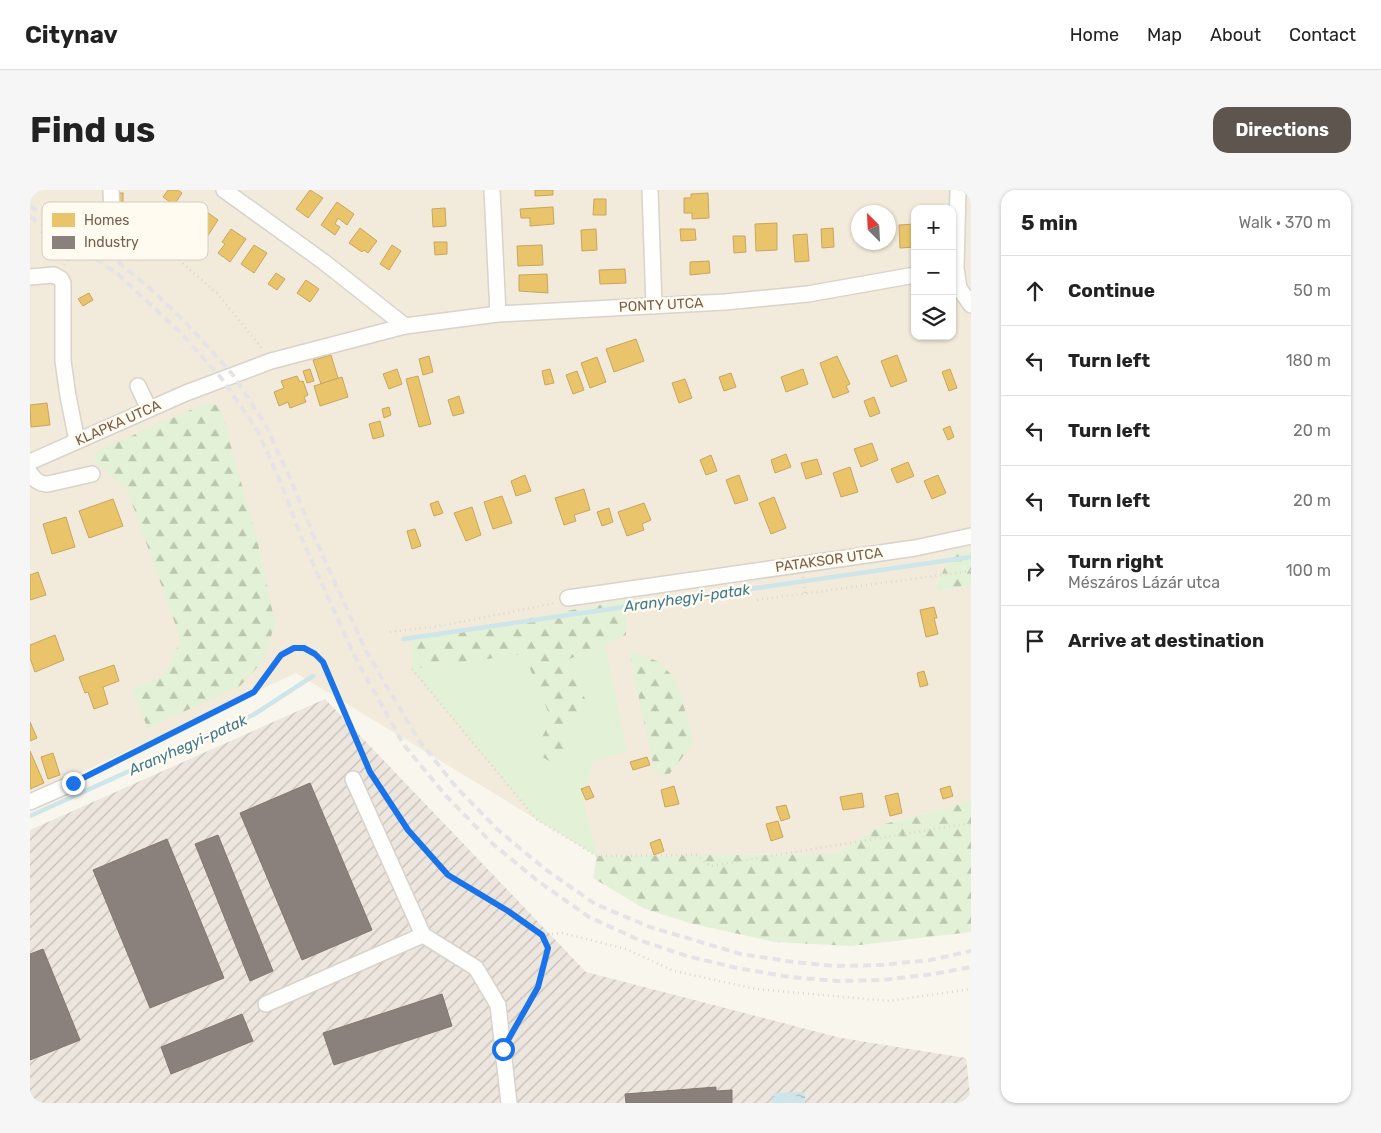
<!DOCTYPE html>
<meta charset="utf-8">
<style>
body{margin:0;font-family:Rubik,sans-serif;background:#f6f6f6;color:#222}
.controls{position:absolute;right:15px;top:15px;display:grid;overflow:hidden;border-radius:10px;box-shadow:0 1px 4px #0004}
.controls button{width:45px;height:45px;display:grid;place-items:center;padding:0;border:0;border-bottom:1px solid #e0e0e0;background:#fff;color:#222;font:25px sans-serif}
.compass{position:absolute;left:821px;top:15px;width:45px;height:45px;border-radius:50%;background:#fff;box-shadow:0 1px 4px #0004;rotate:336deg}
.stop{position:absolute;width:15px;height:15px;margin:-11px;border:4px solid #1a73e8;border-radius:50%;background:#fff}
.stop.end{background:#1a73e8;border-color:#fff;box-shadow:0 1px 5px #0008}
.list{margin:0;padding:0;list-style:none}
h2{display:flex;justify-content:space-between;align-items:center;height:65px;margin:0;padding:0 20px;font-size:21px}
h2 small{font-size:16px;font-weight:400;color:#767676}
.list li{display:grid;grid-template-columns:32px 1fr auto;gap:15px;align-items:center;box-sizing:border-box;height:70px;padding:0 20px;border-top:1px solid #e0e0e0}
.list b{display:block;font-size:19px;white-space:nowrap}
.list p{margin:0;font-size:16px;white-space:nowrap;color:#767676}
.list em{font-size:16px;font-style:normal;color:#767676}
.icon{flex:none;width:28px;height:28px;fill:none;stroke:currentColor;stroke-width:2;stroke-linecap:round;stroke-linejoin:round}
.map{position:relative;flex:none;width:941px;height:913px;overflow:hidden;border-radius:15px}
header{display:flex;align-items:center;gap:30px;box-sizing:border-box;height:70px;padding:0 25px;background:#fff;border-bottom:1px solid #e0e0e0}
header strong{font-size:24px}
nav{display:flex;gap:28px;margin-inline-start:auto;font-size:18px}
.intro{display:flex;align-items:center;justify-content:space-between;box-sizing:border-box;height:120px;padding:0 30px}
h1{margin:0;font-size:35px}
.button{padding:12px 22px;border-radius:15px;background:#5d554e;color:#fff;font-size:18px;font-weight:700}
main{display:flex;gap:30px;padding:0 30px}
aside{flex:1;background:#fff;border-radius:15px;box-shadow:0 1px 4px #0004}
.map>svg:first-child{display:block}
.residential{fill:#f2eada;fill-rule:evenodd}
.industrial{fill:url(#industrial-furrows)}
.grass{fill:#e3f1d7}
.forest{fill:url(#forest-firs)}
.water{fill:url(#water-ripples)}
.homes{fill:#e9c46a;stroke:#c8a660}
.industry{fill:#8a817c;stroke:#85776d}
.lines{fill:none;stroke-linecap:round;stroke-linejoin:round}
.stream{stroke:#cee5ea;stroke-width:4.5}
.minor-casing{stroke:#d8d3cb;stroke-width:18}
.path{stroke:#dcd6ce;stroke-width:2.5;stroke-dasharray:1 4;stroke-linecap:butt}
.minor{stroke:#fefefc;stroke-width:15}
.rail{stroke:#e6e3e6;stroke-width:4;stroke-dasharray:8 5;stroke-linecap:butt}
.route{stroke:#1a73e8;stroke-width:6}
.labels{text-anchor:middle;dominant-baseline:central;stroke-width:5;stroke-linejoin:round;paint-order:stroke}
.street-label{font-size:14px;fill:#7a604a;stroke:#fffbf0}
.water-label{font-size:15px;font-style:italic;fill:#417a8f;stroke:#fffbf0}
.key{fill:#fffbf0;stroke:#d7ccbe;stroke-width:1}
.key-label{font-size:14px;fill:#7a604a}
</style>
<header>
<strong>Citynav</strong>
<nav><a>Home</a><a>Map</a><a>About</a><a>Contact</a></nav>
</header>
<div class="intro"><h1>Find us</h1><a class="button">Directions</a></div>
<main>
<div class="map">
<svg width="941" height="913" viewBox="0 0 941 913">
<defs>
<pattern id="industrial-furrows" width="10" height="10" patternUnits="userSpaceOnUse" patternTransform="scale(1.25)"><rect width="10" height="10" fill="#ece6de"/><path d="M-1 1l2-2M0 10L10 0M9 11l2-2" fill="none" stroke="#c4beb6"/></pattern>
<pattern id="forest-firs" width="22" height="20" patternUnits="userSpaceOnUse" patternTransform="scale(1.25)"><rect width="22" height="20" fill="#e3f1d7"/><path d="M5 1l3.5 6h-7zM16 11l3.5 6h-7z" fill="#bdc7b0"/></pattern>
<pattern id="water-ripples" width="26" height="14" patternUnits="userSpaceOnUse" patternTransform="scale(1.25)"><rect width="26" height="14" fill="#cee5ea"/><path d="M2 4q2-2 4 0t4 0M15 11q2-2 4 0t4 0" fill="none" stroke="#acbdc0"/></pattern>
</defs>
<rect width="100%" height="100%" fill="#f9f6ed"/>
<path class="residential" d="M0 0H941V360L921 364 904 401 941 395V610L922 617 854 634 805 664 567 666 266 483 0 606ZM885 19H922V146H885ZM828 22H858V52H828Z"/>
<polygon class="industrial" points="295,509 556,782 811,848 936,868 941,913 0,913 0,640"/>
<polygon class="grass" points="575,454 597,561 562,572 559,591 550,599 567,666 506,629 382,479 494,464 521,529 505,562 534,561 538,536 556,511 537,470"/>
<g class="forest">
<polygon points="179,212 190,217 227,349 245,433 234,470 210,496 118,538 101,501 134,485 151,450 97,299 64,271 67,261"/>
<polygon points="941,360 941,395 904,401 921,364"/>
<polygon points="595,410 596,445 537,470 556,511 538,536 534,561 522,573 505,562 521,529 494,464 382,479 382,450"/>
<polygon points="599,461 627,471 646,489 664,552 638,586 625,583"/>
<polygon points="941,610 941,742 821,756 745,752 663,734 615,719 563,688 567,666 805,664 854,634 922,617"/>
</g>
<polygon class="water" points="772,902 775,905 775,913 742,913 742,906 744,903"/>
<g class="homes">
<polygon points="138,0 148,0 152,3 144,15 133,7"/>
<polygon points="280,0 293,8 278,28 266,19"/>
<polygon points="505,0 523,0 523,5 505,6"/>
<rect x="85" y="3" width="8" height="19"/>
<polygon points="678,3 679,28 662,29 662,23 654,23 654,8 661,8 661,4"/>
<polygon points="564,9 576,9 576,25 563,25"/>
<polygon points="307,12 324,24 317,35 308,28 305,34 310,37 305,45 291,35"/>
<polygon points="523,17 524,34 500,36 500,28 491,28 490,19"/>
<polygon points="415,18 416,36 403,37 402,19"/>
<polygon points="174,20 188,30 177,47 162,37"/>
<polygon points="824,29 828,29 828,45 825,45"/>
<polygon points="747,33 747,60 726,61 725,34"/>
<polygon points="885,34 885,57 870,58 869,35"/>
<polygon points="330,38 347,51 338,63 334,60 332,62 319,53"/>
<polygon points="803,38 804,57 792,58 791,39"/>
<polygon points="201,39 216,49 200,72 188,63 195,54 192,52"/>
<polygon points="566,39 567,60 552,61 551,40"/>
<polygon points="650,39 665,39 666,50 651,51"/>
<polygon points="777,44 779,71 765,72 763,45"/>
<polygon points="703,46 715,46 716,62 704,63"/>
<polygon points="404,52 417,52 417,64 405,65"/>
<polygon points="224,55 237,63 224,83 211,74"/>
<polygon points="362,55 371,61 359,80 350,74"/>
<polygon points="512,55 513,75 488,76 487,56"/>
<polygon points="679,71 680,83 660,85 660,72"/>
<polygon points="595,79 596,93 570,94 569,80"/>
<polygon points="246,83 255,89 247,100 238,94"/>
<polygon points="517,84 518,103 489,101 489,85"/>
<polygon points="276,90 289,99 280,112 267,103"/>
<polygon points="59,103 63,110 53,116 48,109"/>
<polygon points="606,149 614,171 584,182 576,159"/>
<polygon points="301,165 308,188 291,194 283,170"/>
<polygon points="867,165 877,191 861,197 851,171"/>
<polygon points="399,166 403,182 393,185 389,169"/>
<polygon points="807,166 820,194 816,196 819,202 803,208 790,173"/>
<polygon points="567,167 576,192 560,198 551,173"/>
<polygon points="280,179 284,191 277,193 273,181"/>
<polygon points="367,179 372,194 359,199 353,184"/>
<polygon points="520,179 524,193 515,195 512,181"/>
<polygon points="773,179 778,194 756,202 751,187"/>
<polygon points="920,179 927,198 919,201 912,182"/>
<polygon points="547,181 554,200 543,204 536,185"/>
<polygon points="701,183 706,197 694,201 689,187"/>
<polygon points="267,186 270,192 273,191 278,205 274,207 276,212 260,218 258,212 249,216 244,202 254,198 251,191"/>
<polygon points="388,186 401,234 389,237 376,189"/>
<polygon points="312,187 318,207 290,216 284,196"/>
<polygon points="655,189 662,208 649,213 642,193"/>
<polygon points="429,206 434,223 423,226 418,210"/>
<polygon points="844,207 850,223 840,227 834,211"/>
<polygon points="17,213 20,235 1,237 0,215"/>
<polygon points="359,217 361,225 354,228 352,219"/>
<polygon points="350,231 354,246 343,249 339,234"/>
<polygon points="920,236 924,247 918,250 913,239"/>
<polygon points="842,253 848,270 831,277 824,259"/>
<polygon points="756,264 761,277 745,283 741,270"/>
<polygon points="681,265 687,281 676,285 670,270"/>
<polygon points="787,269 792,284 776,289 771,273"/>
<polygon points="878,272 884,286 867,293 861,279"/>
<polygon points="820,277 828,302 811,307 803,283"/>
<polygon points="495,285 501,301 486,306 481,291"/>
<polygon points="709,285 718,310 705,314 696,290"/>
<polygon points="908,285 916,303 902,309 894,291"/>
<polygon points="554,299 560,320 544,325 546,331 534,335 525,308"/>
<polygon points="472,306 482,333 463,339 454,312"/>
<polygon points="744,307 756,338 741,344 729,313"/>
<polygon points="83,309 93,336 59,348 49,321"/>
<polygon points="408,311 413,323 404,326 400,314"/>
<polygon points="614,313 621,330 612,334 614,340 597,346 588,322"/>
<polygon points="442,317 451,345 436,351 424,323"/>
<polygon points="579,318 583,332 572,336 567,322"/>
<polygon points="36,327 45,357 22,364 13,334"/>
<polygon points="385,339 391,356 382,359 377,341"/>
<polygon points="8,382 16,405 0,410 0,385"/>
<polygon points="904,417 907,428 904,428 908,444 896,447 890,420"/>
<polygon points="25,445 34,470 5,482 0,468 0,455"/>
<polygon points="84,475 89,491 73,497 78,514 64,519 58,502 55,503 49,487"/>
<polygon points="894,481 898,495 890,497 887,483"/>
<polygon points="0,532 7,548 0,551"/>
<polygon points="0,561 14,593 0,599"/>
<polygon points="23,563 30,585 18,589 11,567"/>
<polygon points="617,567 620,575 603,580 600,572"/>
<polygon points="559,596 564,607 556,610 551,599"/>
<polygon points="644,596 649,614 635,617 631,600"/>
<polygon points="920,596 923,606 913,609 910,599"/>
<polygon points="832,603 834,617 813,620 810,607"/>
<polygon points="868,603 872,623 860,626 855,606"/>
<polygon points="756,615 760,628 751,631 746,617"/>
<polygon points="748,631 753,647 741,651 736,634"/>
<polygon points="630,649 634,661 624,665 620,653"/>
</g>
<g class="industry">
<polygon points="280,593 342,740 272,770 210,623"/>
<polygon points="188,645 243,781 220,791 165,654"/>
<polygon points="137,649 194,788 120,818 63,680"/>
<polygon points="13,759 50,850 0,870 0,764"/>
<polygon points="412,804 422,836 304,875 293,843"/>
<polygon points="212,824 223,851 141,884 131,857"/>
<polygon points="686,897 686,901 702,900 702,913 596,913 595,904"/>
</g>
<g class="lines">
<g class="stream">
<polyline points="373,449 941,367"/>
<polyline points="0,626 223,525 283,486"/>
</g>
<g class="minor-casing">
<g id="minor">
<polyline points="81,0 82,23 86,42"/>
<polyline points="194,0 294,72 375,136"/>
<polyline points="462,0 468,124"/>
<polyline points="620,0 624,116"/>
<polyline points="928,0 926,78 929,98 941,115"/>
<polyline points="0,87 24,85 31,89 33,93 33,171 38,206 47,251"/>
<polyline points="108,196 119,219"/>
<polyline points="0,272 156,203 241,171 375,136 468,124 695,112 778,104 885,85"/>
<path d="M0 283C5 290 9 294 18 294L62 284"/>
<polyline points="538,408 885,358 941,346"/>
<polyline points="323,589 393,745 446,778 468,815 479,913"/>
<polyline points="0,612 43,593"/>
<polyline points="236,814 393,745"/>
</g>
</g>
<g class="path">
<polyline points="23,20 52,28 63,35"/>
<polyline points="11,42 21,53 39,68"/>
<polyline points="100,45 113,56 122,47 187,103 233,160"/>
<polyline points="34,75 49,57 63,35 72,42"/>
<polyline points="773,387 775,403"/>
<polyline points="727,410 941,381"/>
<polyline points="360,442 416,435 525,413"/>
<polyline points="382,479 506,629 567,666 667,665 680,676 941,633"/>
<polyline points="54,587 224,502 251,465 264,458 274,458 285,464 293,473 340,582 378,641 418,685 478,721 512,745 518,758 508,797 486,836"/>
<polyline points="512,745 533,743 596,759 644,781 726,799 859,811 941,799"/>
</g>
<use href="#minor" class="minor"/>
<g class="rail">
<polyline points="0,16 54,48 85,69 126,104 158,135 203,185 235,234 260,288 282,342 336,461 388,549 426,597 468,640 515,679 565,714 620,737 711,764 763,772 804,776 851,775 900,770 941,761"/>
<polyline points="0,27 49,57 89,85 150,142 192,189 226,238 251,293 272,349 325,467 374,555 416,606 463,654 508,691 559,727 609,750 657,766 707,778 760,787 807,791 853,790 903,784 941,777"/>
</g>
</g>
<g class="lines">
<polyline class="route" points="43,593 224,502 251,465 264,458 274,458 285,464 293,472 340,582 378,640 418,685 478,721 512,745 518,758 508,797 473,859"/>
</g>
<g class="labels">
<g class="street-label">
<text transform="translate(631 115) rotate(-3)">PONTY UTCA</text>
<text transform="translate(88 233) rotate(-24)">KLAPKA UTCA</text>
<text transform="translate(799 370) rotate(-8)">PATAKSOR UTCA</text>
</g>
<g class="water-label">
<text transform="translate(657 408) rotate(-8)">Aranyhegyi-patak</text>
<text transform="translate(158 555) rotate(-24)">Aranyhegyi-patak</text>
</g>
</g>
<rect x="12" y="12" width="166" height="58" rx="8" class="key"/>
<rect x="22" y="23" width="23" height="14" fill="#e9c46a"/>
<rect x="22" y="46" width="23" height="13" fill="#8a817c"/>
<g class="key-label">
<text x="54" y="35">Homes</text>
<text x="54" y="57">Industry</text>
</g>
</svg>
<div class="controls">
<button>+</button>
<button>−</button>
<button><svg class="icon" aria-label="layers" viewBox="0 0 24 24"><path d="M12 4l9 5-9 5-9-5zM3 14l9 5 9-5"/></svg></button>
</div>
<svg class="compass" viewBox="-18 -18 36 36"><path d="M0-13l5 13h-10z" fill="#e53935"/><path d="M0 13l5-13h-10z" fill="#767676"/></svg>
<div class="stop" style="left:473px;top:859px"></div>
<div class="stop end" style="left:43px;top:593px"></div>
</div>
<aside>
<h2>5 min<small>Walk · 370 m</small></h2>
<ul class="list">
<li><svg class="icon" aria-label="ahead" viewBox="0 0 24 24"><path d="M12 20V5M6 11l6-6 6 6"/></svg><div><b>Continue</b></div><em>50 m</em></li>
<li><svg class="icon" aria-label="left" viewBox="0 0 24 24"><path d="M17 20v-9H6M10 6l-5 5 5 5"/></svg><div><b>Turn left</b></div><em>180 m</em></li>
<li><svg class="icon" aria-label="left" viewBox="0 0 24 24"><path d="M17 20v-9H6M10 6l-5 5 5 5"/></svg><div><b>Turn left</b></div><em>20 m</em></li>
<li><svg class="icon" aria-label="left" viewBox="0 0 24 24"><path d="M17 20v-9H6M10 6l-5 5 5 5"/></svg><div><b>Turn left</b></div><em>20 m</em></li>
<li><svg class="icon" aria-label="right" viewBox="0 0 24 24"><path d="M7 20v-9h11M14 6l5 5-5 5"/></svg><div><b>Turn right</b><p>Mészáros Lázár utca</p></div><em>100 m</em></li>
<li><svg class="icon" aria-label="arrive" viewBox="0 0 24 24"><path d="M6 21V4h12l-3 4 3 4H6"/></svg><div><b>Arrive at destination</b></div></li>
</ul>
</aside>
</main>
